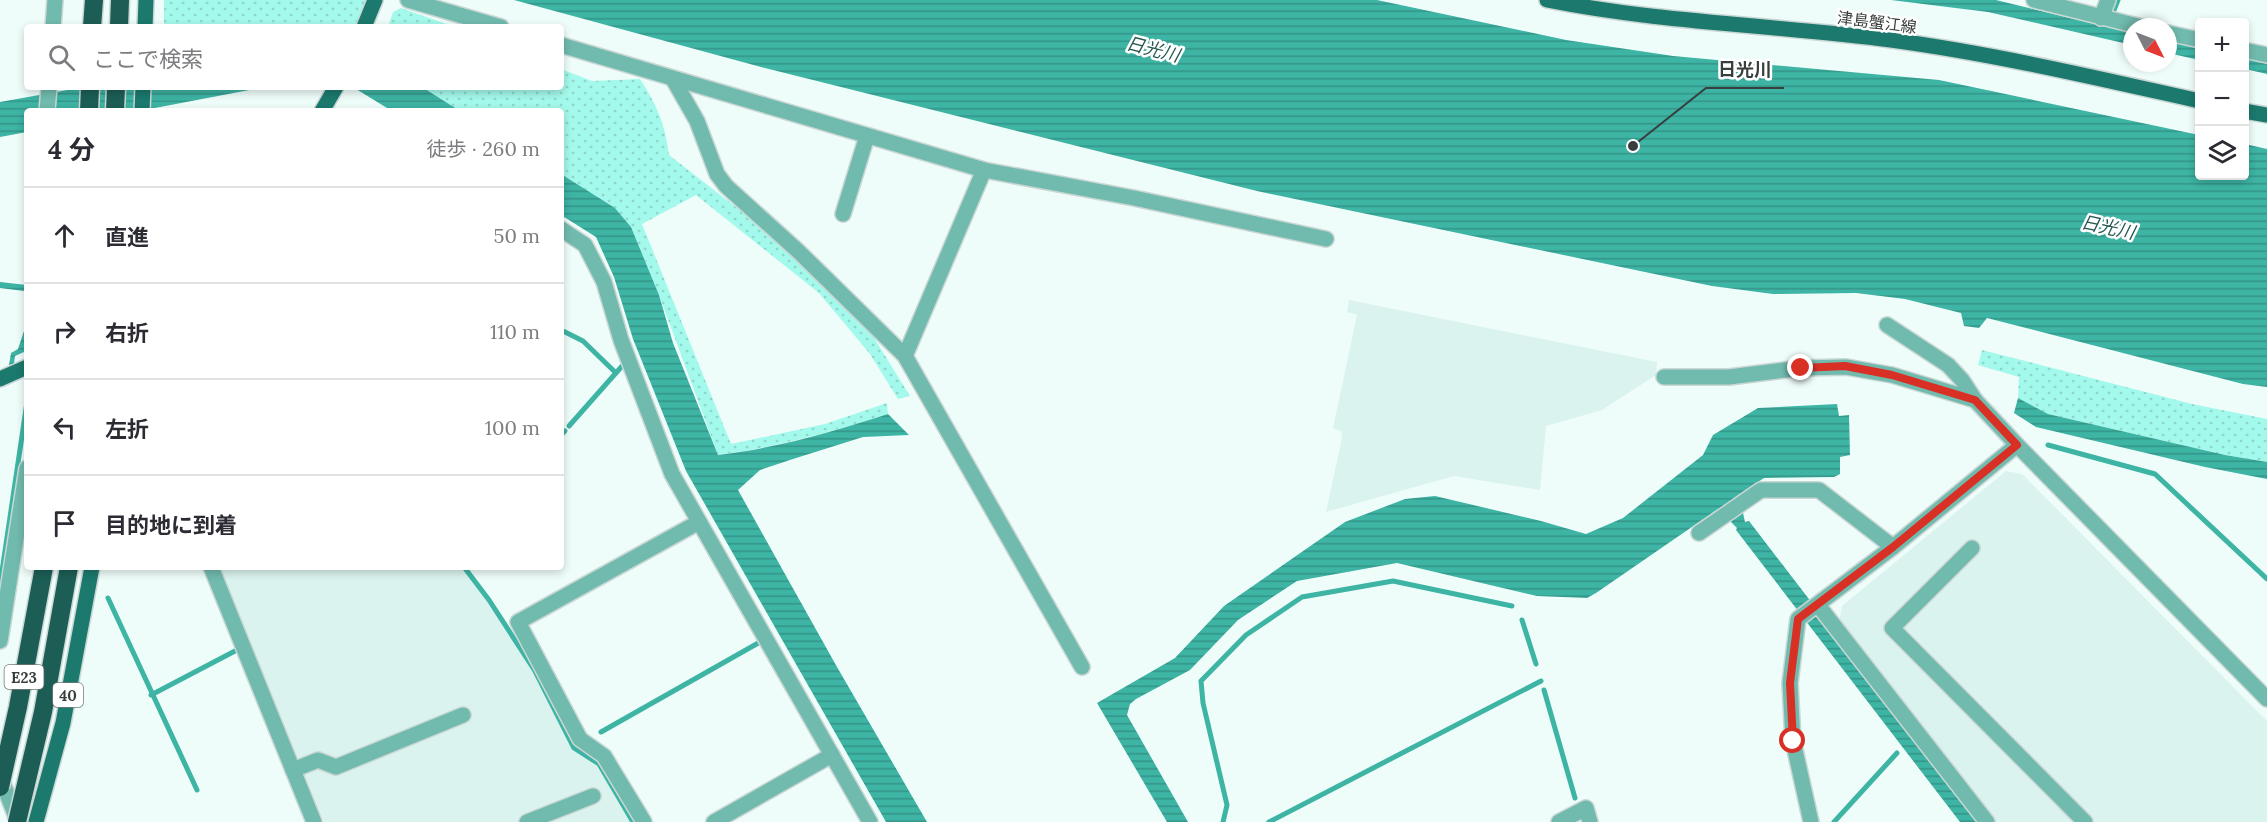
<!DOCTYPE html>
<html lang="ja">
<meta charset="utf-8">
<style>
body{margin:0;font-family:Lora,"Noto Sans JP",serif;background:#f2f2f3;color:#2b2b33}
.controls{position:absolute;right:18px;top:18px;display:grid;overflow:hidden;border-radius:6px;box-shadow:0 3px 9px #0003}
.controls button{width:54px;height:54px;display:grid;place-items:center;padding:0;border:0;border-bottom:2px solid #e1e1e2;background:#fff;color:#2b2b33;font:30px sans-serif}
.compass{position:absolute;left:2123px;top:18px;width:54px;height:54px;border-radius:50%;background:#fff;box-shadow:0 3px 9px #0003;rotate:132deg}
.stop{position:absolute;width:18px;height:18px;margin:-14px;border:4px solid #d93025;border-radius:50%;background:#fff}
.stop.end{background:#d93025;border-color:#fff;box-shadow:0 2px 6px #0008}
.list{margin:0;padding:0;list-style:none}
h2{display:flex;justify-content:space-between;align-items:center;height:78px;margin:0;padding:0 24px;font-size:26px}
h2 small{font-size:20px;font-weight:400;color:#7c7c81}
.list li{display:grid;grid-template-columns:39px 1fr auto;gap:18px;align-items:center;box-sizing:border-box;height:96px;padding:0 24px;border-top:2px solid #e1e1e2}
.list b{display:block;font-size:22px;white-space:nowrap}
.list em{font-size:20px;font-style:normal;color:#7c7c81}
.icon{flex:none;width:33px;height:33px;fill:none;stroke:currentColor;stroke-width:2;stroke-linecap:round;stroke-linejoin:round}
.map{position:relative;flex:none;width:2267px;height:822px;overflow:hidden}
.search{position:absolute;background:#fff;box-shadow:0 3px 9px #0003;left:24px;top:24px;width:540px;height:66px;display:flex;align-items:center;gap:15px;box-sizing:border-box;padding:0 21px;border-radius:6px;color:#7c7c81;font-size:22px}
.panel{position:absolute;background:#fff;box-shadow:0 3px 9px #0003;left:24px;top:108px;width:540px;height:462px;border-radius:6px}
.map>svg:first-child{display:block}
.built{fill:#daf3ee}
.grass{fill:url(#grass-dots)}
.water{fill:url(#water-rules)}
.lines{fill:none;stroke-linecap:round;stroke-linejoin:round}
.stream{stroke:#3db4a4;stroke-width:5}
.minor-casing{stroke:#cad7d4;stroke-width:18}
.major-casing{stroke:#cad7d4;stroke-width:18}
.highway-casing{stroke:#cad7d4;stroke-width:21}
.minor{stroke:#71baae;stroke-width:15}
.major{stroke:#1b796d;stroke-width:15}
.highway{stroke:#1c5e55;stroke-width:18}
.highway-bridge-casing{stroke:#cad7d4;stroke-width:21;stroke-linecap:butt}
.highway-bridge{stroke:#1c5e55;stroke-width:18}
.route{stroke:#d93025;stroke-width:8}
.labels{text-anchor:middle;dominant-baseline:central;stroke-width:5;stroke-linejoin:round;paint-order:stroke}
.shield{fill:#fff;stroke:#747877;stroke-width:1.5}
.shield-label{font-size:15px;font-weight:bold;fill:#383e3d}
.street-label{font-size:16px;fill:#383e3d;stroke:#fff}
.water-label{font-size:18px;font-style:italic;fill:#285952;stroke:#fff}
.leader{fill:none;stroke:#383e3d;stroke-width:2}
.callout-dot{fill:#383e3d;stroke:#fff;stroke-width:2}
.callout-label{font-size:18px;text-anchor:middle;font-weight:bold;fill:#383e3d;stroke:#fff;stroke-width:5;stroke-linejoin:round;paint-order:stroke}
</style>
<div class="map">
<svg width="2267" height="822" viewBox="0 0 2267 822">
<defs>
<pattern id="grass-dots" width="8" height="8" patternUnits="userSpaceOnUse" patternTransform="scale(1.5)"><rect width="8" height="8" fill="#a3f9eb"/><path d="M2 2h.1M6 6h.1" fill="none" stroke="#8dd6ca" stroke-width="1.8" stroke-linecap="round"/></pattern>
<pattern id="water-rules" width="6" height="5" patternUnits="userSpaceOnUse" patternTransform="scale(1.5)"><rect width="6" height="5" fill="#3db4a4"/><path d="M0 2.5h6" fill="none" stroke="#349487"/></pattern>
</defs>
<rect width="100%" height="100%" fill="#eefdfa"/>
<g class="built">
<polygon points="1349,300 1657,362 1656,375 1602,410 1546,426 1540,490 1454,476 1326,512 1341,443 1342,432 1333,428 1357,315 1347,312"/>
<polygon points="2006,471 2022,474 2267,721 2267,822 1993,822 1839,623 1842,606"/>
<polygon points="220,567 462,567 487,601 533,671 572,748 598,765 631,822 324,822"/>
</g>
<g class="grass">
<polygon points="164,0 366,0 367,3 356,26 358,27 164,27"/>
<polygon points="401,8 455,27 388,27 393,12"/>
<path d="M561 69 592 81 640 79C657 105 665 124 669 155L787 247 866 325 910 396 898 399 870 354 819 293 696 195 642 224 731 444 825 424 887 403 888 414C831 432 777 447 718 455L659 295 631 227 615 208 561 174V111H460L422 87H561Z"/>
<polygon points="1982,350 2192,404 2267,419 2267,462 2225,455 2048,414 2018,398 2019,377 1978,365"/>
</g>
<g class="water">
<polygon points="514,0 1377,0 1566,40 1673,56 1939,80 2199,135 2200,176 2244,176 2245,144 2267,149 2267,387 2243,384 1987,318 1979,328 1964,326 1961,313 1905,299 1856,293 1773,294 1712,286 1257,191 761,67"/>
<polygon points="1891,0 1996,0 2132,33 2132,45 1988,12"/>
<polygon points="2168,41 2199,47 2199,60 2168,53"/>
<polygon points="2245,57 2267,62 2267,74 2245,69"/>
<polygon points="84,87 265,87 139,111 27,111 27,132 0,137 0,102"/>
<polygon points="344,87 422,87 460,111 392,111 356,89"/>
<path d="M561 174 615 208 631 227 659 295 673 343 718 455C777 448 832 432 888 414L909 435 863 437 793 459 760 470 738 490 837 667 927 822H886L686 471 633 339 614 277 596 237 561 215Z"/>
<polygon points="0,282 27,285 27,343 24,352 15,356 14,364 9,365 11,353 18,349 24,331 24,291 0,288"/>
<polygon points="2018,398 2048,414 2225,455 2267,462 2267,479 2205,467 2036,427 2014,413"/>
<polygon points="1837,404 1839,416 1849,415 1850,455 1840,457 1840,474 1834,477 1764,478 1734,498 1743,513 1745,522 1749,521 1980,822 1960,822 1736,530 1737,528 1718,509 1596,593 1587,598 1537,596 1397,563 1297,581 1238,620 1190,670 1136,699 1130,704 1127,715 1188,822 1167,822 1097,703 1175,658 1224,606 1345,522 1405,499 1435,496 1541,521 1586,534 1623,518 1703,455 1713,435 1758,408"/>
</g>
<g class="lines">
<g class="stream">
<polyline points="2114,10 2118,0"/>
<polyline points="561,330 583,341 616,373"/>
<polyline points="569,426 623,365"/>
<polyline points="561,435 565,431"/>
<polyline points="2048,445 2155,474 2267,579"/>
<polyline points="464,567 489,600 535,671 574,748 599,764 633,822"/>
<polyline points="0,585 27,402"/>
<polyline points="108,598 197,790"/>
<polyline points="1522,620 1536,664"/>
<polyline points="1544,690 1575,798"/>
<polyline points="151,695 235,651"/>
<polyline points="601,732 760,642"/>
<polyline points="1223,822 1227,805 1203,703 1201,681 1246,635 1302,597 1393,581 1512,606"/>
<polyline points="1269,822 1541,681"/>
<polyline points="1834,822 1897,753"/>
</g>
<g class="minor-casing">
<g id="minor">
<polyline points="408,0 501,27"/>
<polyline points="2034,0 2142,27"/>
<polyline points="2101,18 2108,0"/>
<polyline points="53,27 55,0"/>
<polyline points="2168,33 2200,40"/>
<polyline points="561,45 984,170 1134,198 1326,239"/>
<polyline points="2244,50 2267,55"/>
<polyline points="673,79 697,121 717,174 726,186 798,251 905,356 1082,667"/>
<polyline points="47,111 49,87"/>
<polyline points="843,214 867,136"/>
<polyline points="561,229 585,245 604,282 621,340 672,474 870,822"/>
<polyline points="1887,325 1948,365 1962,380 1975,400"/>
<polyline points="905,356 984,170"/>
<polyline points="1664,377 1729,377 1801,368 1846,367 1892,375 1975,400 2017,445 2267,699"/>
<polyline points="1699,533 1761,490 1819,490 1893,547"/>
<polyline points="1972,548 1892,628 2085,822"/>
<polyline points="211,567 314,822"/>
<polyline points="1818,605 1987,822"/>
<polyline points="0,641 27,468"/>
<polyline points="293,770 318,760 336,767 463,715"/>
<polyline points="0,776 18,822"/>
<polyline points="527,822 593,796"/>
<polyline points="644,822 604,756 580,739 518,622 699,522"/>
<polyline points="714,822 832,755"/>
<polyline points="1559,822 1586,808 1590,822"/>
<polyline points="1811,822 1793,741 1790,683 1798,619 1893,547 2017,445"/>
</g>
</g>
<g class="major-casing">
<g id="major">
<path d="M1547 0C1661 23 1777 25 1891 40 1995 54 2097 78 2200 101"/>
<polyline points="145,27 146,0"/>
<polyline points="364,27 375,0"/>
<polyline points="142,111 143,87"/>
<polyline points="322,111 336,87"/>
<polyline points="2244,111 2267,115"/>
<polyline points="0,379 27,367"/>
<polyline points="36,822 63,723 92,567"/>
</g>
</g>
<g class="highway-casing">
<g id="highway">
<polyline points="92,27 94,0"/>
<polyline points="119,27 120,0"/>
<polyline points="89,111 90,87"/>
<polyline points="115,111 116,87"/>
</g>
</g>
<use href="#minor" class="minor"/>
<use href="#major" class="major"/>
<use href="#highway" class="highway"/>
<g class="highway-bridge-casing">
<g id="highway-bridge">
<polyline points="0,787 18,707 44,567"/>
<polyline points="17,822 43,712 69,567"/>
</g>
</g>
<use href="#highway-bridge" class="highway-bridge"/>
</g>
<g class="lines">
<polyline class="route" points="1793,741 1790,683 1798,619 1893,547 2017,445 1975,400 1892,375 1845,366 1801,368"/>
</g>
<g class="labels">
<g class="shield">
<rect x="4.5" y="665" width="39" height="24" rx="4.5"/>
<rect x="53" y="683" width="30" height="24" rx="4.5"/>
</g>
<g class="shield-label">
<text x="24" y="677">E23</text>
<text x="68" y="695">40</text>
</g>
<g class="street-label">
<text transform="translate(1877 22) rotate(7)">津島蟹江線</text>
</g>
<g class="water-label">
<text transform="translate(1153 49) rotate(14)">日光川</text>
<text transform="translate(2108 227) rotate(12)">日光川</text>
</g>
</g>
<path class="leader" d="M1633 146L1706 88H1784"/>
<circle class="callout-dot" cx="1633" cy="146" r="6"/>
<g class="callout-label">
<text x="1745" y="76">日光川</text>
</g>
</svg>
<div class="controls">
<button>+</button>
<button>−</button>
<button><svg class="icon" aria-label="layers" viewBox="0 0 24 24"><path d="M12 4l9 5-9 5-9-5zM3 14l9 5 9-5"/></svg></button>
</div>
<svg class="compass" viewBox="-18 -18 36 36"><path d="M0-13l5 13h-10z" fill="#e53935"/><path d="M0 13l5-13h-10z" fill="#7c7c81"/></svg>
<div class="stop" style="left:1793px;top:741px"></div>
<div class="stop end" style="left:1801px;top:368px"></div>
<div class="search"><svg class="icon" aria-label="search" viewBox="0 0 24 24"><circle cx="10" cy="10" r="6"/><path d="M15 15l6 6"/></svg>ここで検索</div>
<section class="panel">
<h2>4 分<small>徒歩 · 260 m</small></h2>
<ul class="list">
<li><svg class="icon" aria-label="ahead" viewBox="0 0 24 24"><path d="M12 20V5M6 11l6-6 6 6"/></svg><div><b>直進</b></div><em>50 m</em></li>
<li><svg class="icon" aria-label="right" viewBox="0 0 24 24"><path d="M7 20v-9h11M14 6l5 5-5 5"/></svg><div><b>右折</b></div><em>110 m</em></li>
<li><svg class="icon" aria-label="left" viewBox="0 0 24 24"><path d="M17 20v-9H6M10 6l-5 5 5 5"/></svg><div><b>左折</b></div><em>100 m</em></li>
<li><svg class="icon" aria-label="arrive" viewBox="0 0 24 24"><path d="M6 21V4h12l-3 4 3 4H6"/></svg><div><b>目的地に到着</b></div></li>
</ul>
</section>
</div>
